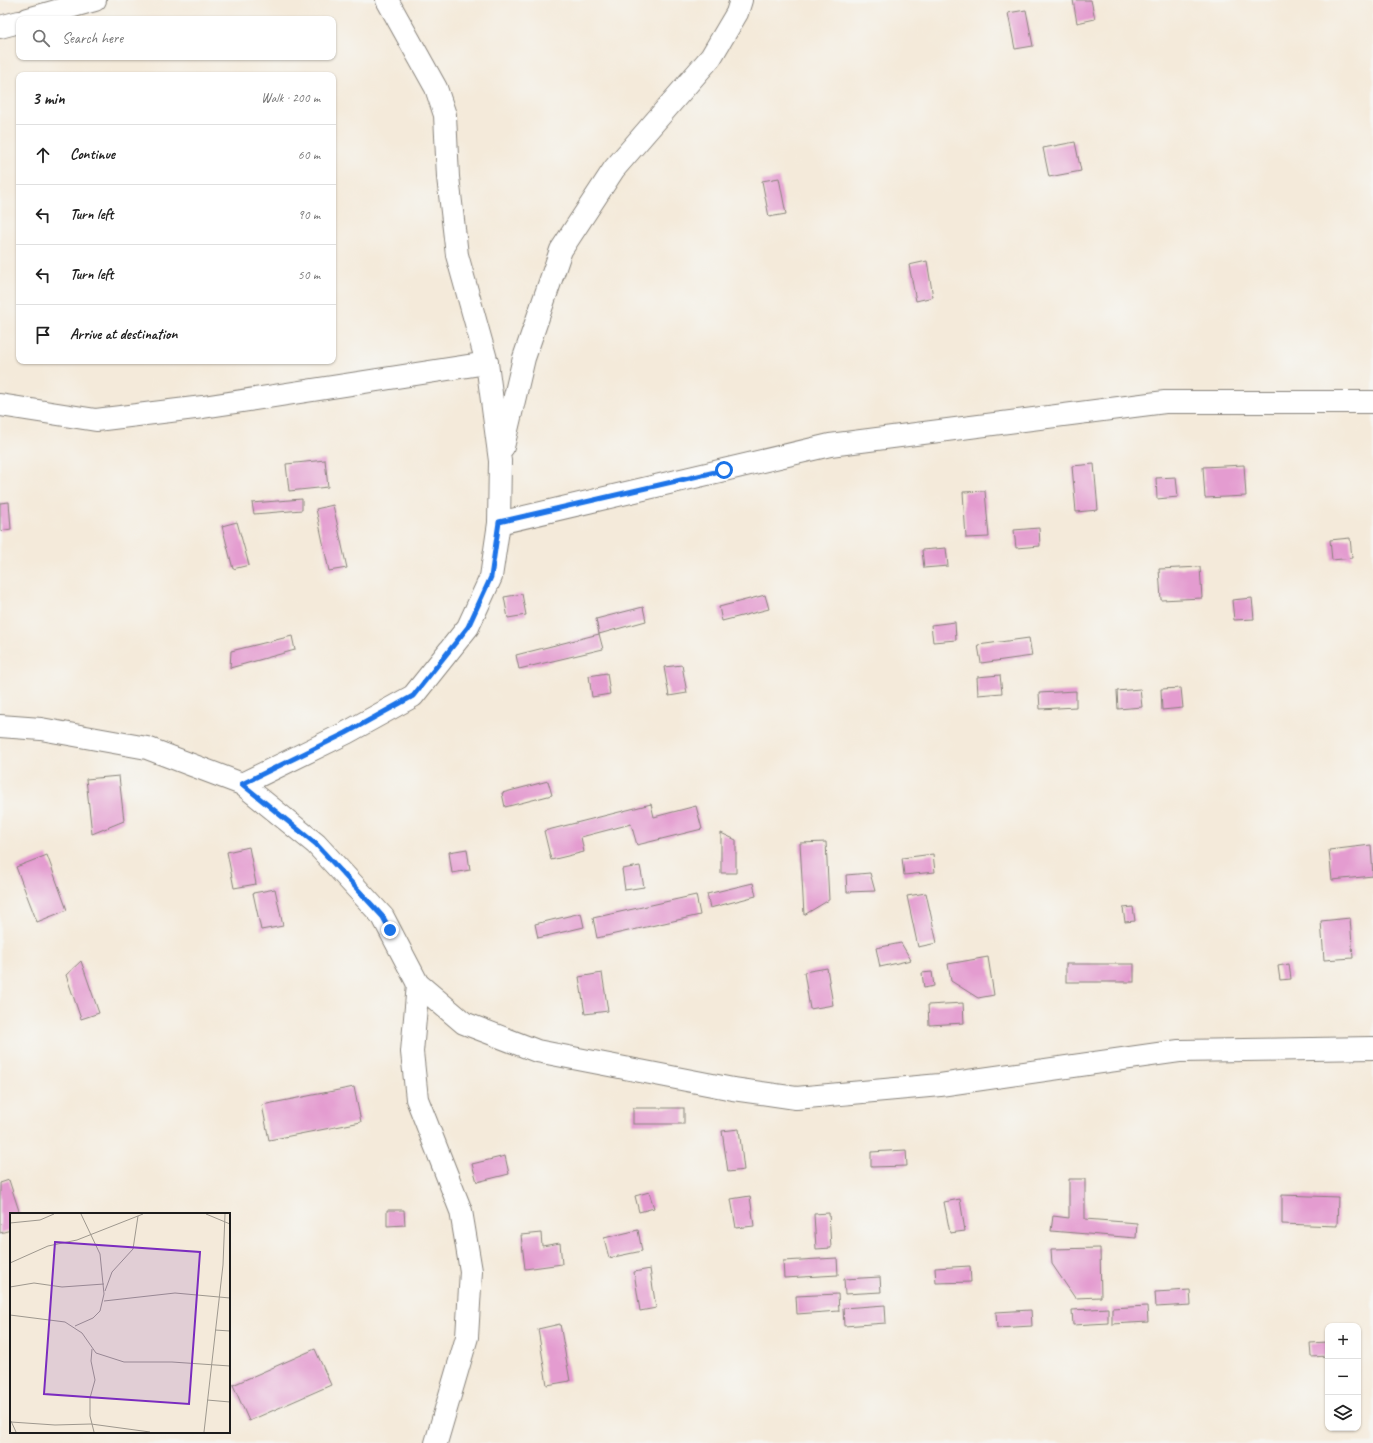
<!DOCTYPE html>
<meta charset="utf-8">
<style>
body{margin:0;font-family:Caveat,sans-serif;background:#f2f2f2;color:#222}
.controls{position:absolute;right:12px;bottom:12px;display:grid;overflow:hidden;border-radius:8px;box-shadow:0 1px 3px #0004}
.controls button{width:36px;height:36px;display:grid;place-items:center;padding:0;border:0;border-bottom:1px solid #e0e0e0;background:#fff;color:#222;font:20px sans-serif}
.stop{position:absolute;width:12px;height:12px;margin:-9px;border:3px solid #1a73e8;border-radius:50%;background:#fff}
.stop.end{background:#1a73e8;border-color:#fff;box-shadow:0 1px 4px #0008}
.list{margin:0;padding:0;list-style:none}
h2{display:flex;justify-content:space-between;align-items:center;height:52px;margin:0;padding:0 16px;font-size:17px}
h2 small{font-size:13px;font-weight:400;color:#767676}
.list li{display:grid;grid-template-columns:26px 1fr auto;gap:12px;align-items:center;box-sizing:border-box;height:60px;padding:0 16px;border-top:1px solid #e0e0e0}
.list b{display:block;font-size:15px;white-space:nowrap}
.list em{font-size:13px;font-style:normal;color:#767676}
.icon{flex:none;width:22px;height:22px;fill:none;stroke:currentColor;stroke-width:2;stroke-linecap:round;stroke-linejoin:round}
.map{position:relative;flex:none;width:1373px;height:1443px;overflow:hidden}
.search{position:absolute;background:#fff;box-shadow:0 1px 3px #0004;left:16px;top:16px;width:320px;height:44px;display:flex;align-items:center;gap:10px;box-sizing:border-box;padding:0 14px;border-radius:8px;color:#767676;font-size:15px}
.panel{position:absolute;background:#fff;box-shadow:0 1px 3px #0004;left:16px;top:72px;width:320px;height:292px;border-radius:8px}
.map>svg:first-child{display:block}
.building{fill:#e49cd0}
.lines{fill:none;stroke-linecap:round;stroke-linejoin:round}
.minor-casing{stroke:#88837b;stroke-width:24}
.minor{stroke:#fff;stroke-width:22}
.route{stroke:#1a73e8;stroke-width:5}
.inset-road{fill:none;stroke:#9e988e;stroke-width:1}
.view{fill:#7b2cbf;fill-opacity:0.15;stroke:#7b2cbf;stroke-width:2}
.inset-edge{fill:none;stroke:#1c1c1c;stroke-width:2}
</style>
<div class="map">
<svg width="1373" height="1443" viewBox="0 0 1373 1443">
<rect width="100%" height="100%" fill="#f6f6f2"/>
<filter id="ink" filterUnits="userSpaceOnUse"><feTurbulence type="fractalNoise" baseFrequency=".025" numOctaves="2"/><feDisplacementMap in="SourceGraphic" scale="8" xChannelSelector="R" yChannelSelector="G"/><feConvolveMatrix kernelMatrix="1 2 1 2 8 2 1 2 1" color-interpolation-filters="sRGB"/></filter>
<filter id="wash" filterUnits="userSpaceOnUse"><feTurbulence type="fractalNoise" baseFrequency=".012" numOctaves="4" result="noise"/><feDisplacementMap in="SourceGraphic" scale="16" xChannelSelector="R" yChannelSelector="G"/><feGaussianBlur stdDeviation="0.9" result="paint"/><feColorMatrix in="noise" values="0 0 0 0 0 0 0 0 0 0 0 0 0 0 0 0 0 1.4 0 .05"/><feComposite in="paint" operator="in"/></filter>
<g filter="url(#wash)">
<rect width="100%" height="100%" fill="#f4eada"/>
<g id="blocks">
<g class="building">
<polygon points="1073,0 1091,0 1095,19 1077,23"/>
<polygon points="1026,10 1033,46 1015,49 1008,13"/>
<polygon points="1075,142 1081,171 1049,177 1043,148"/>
<polygon points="779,178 786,214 769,217 762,181"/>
<polygon points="927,261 933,297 916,301 909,265"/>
<polygon points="325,460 328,487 289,491 286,464"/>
<polygon points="1094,464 1098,510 1076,512 1072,466"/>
<polygon points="1244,465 1246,496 1205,498 1203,467"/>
<polygon points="1176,477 1178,497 1157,499 1156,478"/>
<polygon points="985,491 989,537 966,538 963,492"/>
<polygon points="302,499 302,510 254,514 252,503"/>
<polygon points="9,502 11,529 0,531 0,503"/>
<polygon points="333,505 347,568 329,571 316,509"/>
<polygon points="237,522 249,565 233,569 222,526"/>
<polygon points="1039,528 1040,546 1016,548 1014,530"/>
<polygon points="1350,538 1352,558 1332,560 1330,540"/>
<polygon points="946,548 948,566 924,568 922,550"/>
<polygon points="1200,567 1202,598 1161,600 1159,569"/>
<polygon points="522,594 526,615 508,618 504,597"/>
<polygon points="765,595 769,609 722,621 719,607"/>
<polygon points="1252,598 1254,619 1234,620 1232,600"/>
<polygon points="643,607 646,621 599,634 596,619"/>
<polygon points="955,622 956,640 933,642 931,625"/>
<polygon points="599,634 603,649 519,669 516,655"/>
<polygon points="292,636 295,650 230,668 231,651"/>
<polygon points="1029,638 1032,656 981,663 978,645"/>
<polygon points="682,665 687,693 669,696 664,667"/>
<polygon points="607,673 610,694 592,697 589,676"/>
<polygon points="1000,675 1002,693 978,695 977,677"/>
<polygon points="1181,688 1183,708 1162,710 1161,689"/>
<polygon points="1140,689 1142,707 1118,709 1117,691"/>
<polygon points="1076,691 1076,707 1040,709 1039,693"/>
<polygon points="119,776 124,821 92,834 86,779"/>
<polygon points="548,781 552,795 505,807 502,793"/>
<polygon points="651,804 654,817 696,806 702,829 637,845 631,824 581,837 584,852 551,860 544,831"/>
<polygon points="721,833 736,840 736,873 721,873"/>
<polygon points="826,842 829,900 804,915 800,843"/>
<polygon points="1371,845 1373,876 1332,880 1329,850"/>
<polygon points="249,847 256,884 234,888 227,852"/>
<polygon points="467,849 470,870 452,873 449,852"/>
<polygon points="933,854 935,872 904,875 902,858"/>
<polygon points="47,855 67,910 37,922 16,867"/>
<polygon points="640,866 644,887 625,890 622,869"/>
<polygon points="870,873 875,891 847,892 846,875"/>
<polygon points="753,883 756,896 710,908 707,894"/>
<polygon points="275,889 283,926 261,930 253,893"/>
<polygon points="926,893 937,943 918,947 907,896"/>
<polygon points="696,895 700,915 597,938 593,918"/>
<polygon points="1133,907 1135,921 1125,922 1123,908"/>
<polygon points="581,913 584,927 538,938 535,924"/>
<polygon points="1350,918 1353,958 1324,960 1321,921"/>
<polygon points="901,943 911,960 880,967 876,948"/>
<polygon points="988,957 994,995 978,998 951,981 948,964"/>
<polygon points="81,961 99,1013 81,1019 66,975"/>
<rect x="1066" y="964" width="68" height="18"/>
<polygon points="1289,964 1291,979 1280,980 1278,966"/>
<polygon points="827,968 833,1005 810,1009 804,972"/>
<polygon points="932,972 934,986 924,988 922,973"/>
<polygon points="602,973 608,1011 585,1014 579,977"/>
<polygon points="963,1003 964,1023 929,1025 928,1005"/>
<polygon points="354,1087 361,1122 269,1140 262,1105"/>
<rect x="633" y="1108" width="51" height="16"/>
<polygon points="739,1129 744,1170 728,1172 722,1131"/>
<polygon points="906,1150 907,1166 871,1167 871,1152"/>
<polygon points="505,1156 509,1174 477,1182 472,1164"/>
<polygon points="1069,1179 1085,1179 1085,1219 1137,1223 1136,1238 1051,1231 1053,1216 1069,1218"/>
<polygon points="9,1180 20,1214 11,1214 11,1230 0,1233 0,1183"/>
<polygon points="649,1192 654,1208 639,1212 635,1196"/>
<polygon points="1282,1195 1338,1197 1337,1226 1282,1224"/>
<polygon points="750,1196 754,1226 736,1228 731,1199"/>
<polygon points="960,1199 965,1231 950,1233 944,1202"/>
<polygon points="387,1210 404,1210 405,1225 387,1226"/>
<polygon points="829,1213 831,1248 816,1249 814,1214"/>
<polygon points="638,1230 642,1251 609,1258 604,1238"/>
<polygon points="541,1233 542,1246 560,1243 562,1264 525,1269 521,1235"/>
<polygon points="1100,1248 1101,1297 1075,1298 1052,1264 1051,1249"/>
<polygon points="837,1258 838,1275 784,1278 783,1261"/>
<polygon points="970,1266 971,1282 936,1283 935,1268"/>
<polygon points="650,1269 656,1308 640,1311 634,1272"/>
<polygon points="880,1277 881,1292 845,1294 844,1279"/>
<polygon points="1190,1290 1191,1305 1156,1307 1155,1292"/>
<polygon points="838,1294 839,1311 797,1314 796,1296"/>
<polygon points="885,1305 886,1323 844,1326 843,1308"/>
<polygon points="1147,1306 1148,1322 1112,1324 1112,1308"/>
<polygon points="1108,1308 1108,1323 1073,1325 1072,1310"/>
<polygon points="1031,1310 1032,1326 997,1328 996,1312"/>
<polygon points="560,1324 570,1381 547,1385 538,1329"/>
<polygon points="1328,1342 1328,1356 1311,1357 1310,1343"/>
<polygon points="315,1349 331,1385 249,1421 233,1385"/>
</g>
</g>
</g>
<g filter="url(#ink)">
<use href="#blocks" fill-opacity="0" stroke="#88837b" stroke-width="1"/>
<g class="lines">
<g class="minor-casing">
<g id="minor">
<polyline points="28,19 95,0"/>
<polyline points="0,27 19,22"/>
<polyline points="0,405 96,420 203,407 487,363"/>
<polyline points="503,447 524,358 561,250 614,169 711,57 737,13 741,0"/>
<polyline points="499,523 830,445 1165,402 1373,402"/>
<polyline points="0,726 41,729 147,748 242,784 316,844 383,917 418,984 464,1023 537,1051 733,1089 796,1098 940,1085 1179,1051 1373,1048"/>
<polyline points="242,784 346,733 413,696 468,627 491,577 499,523 500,461 487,363 457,255 448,177 445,115 436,88 387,0"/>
<polyline points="418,984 412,1052 417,1099 461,1211 471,1271 467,1337 436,1443"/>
</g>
</g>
<use href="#minor" class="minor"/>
</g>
</g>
<g class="lines" filter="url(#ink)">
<polyline class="route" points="390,930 383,917 316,844 242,784 346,733 413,696 468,627 491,577 499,522 724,470"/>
</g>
<g transform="translate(10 1213)">
<rect width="220" height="220" fill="#f4eada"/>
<path class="inset-road" d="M196 1 220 11M0 10 30 7 44 1M0 50 38 33 67 27 133 1M0 74 24 70 52 74 94 71M95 78 102 59 123 36 128 3M94 88 165 80 220 85M0 102 55 109 72 120 86 140 114 149H162L220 153M65 113 83 105 90 98 94 81 90 41 71 1M205 117 220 118M82 136 81 148 85 167 80 185V203L84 219M197 187 220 189M1 208 6 219M1 209 45 212 81 211 140 219M194 219 213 52 215 1"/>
<path class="view" d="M45 29 190 39 179 191 34 181Z"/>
<rect width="220" height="220" class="inset-edge"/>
</g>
</svg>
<div class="controls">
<button>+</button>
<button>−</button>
<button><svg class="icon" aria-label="layers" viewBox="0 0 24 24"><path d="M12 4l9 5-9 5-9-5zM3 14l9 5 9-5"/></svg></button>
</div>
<div class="stop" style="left:724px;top:470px"></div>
<div class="stop end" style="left:390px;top:930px"></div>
<div class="search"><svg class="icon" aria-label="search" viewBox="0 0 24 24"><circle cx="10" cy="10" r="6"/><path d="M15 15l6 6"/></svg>Search here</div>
<section class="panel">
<h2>3 min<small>Walk · 200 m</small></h2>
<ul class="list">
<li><svg class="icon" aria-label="ahead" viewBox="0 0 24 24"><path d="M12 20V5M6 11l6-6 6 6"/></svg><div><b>Continue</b></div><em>60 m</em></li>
<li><svg class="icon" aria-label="left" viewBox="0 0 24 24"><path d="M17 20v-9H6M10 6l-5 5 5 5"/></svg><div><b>Turn left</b></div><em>90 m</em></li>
<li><svg class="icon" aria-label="left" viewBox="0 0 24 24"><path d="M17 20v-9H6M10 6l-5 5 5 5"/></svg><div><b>Turn left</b></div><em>50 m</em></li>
<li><svg class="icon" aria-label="arrive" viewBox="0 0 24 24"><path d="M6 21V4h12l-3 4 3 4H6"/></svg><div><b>Arrive at destination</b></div></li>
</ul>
</section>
</div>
